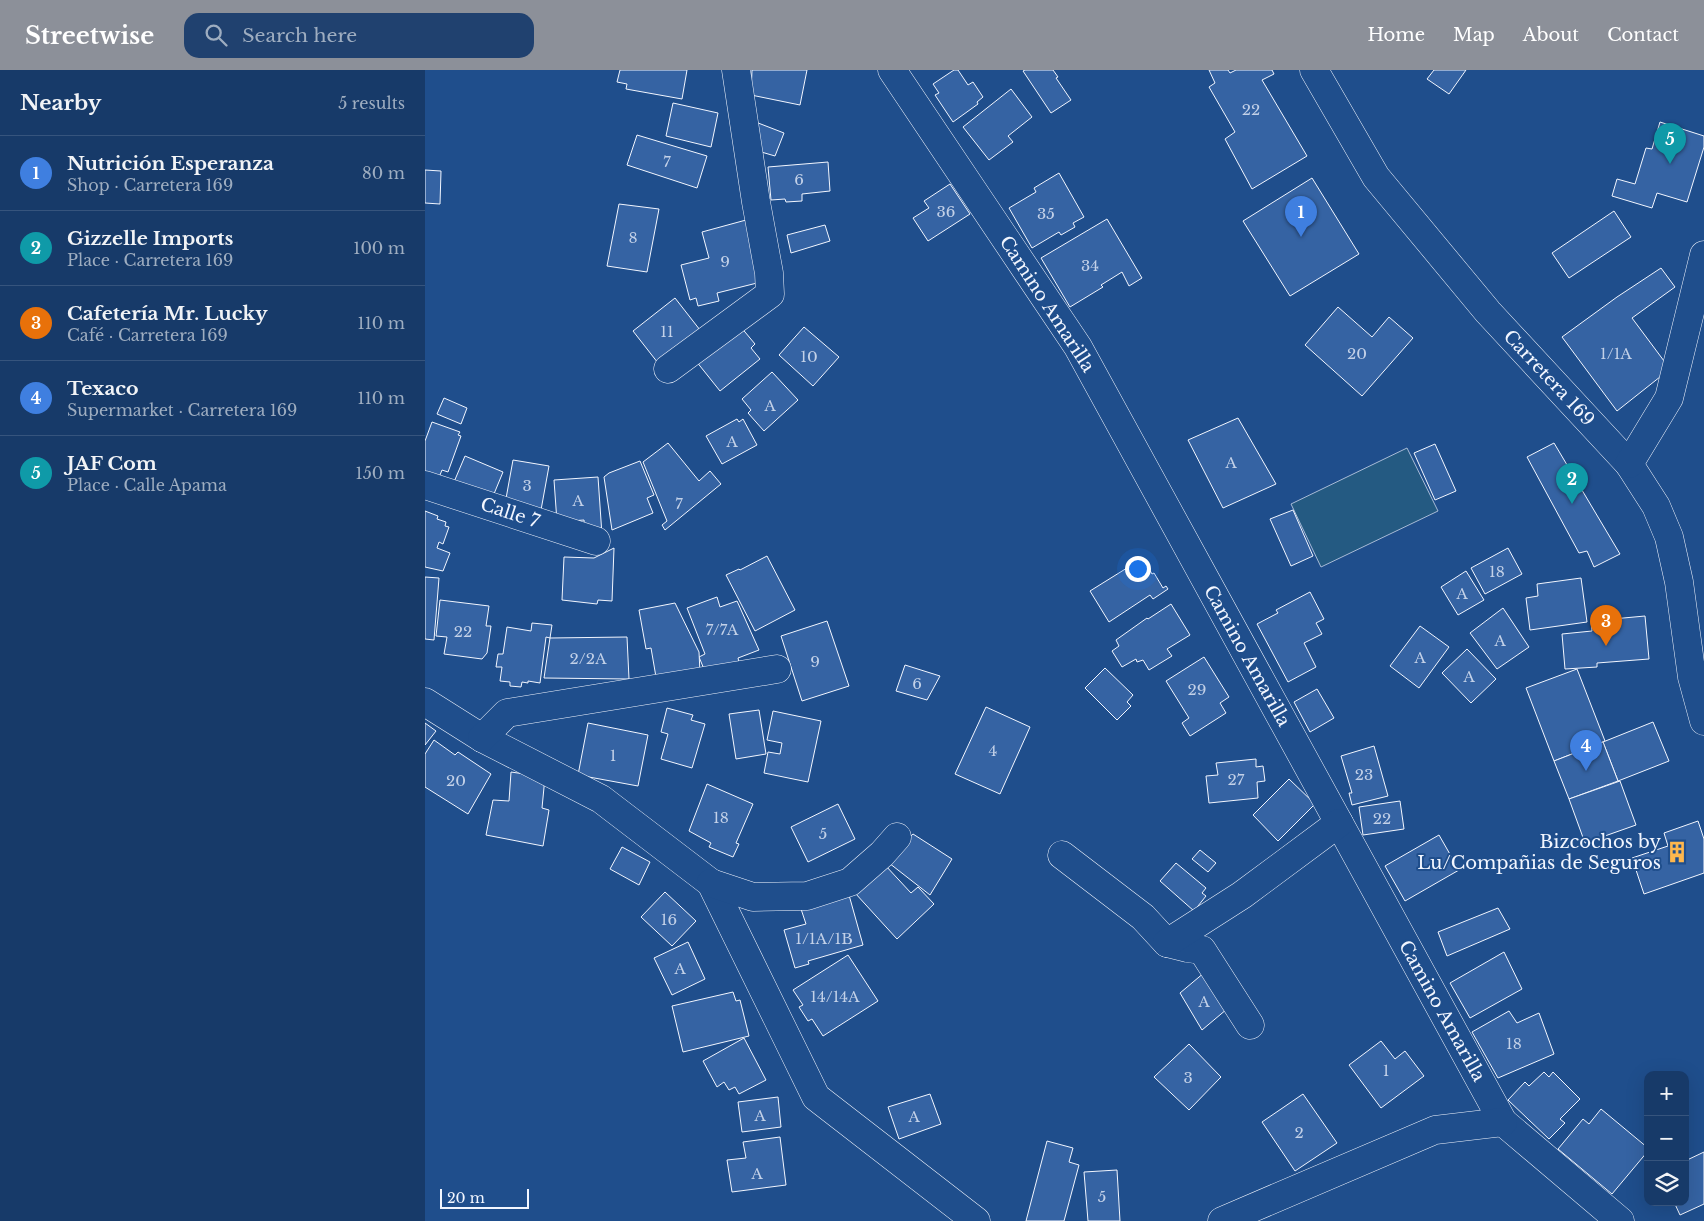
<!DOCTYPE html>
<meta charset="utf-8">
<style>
body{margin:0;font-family:"Libre Baskerville",serif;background:#20416f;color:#f1f3f6}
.controls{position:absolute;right:15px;bottom:15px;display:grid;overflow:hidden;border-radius:10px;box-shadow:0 5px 20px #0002}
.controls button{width:45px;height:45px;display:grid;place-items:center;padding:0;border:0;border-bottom:1px solid #36547d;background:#173a69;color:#f1f3f6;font:25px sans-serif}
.scale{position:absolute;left:15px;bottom:12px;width:89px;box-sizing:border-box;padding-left:5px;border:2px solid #f2f6ff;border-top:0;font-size:14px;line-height:18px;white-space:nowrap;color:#f2f6ff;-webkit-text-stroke:4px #1f4e8c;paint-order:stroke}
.you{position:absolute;left:712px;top:498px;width:18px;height:18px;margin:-12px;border:4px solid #fff;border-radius:50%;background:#1a73e8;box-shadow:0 0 0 8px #1a73e833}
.badge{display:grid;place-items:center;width:32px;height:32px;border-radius:50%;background:#8c9099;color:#fff;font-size:16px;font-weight:700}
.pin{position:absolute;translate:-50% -41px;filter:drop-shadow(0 1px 2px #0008)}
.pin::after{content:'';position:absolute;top:26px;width:18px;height:15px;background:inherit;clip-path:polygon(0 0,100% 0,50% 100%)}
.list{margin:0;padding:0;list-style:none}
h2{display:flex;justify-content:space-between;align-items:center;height:65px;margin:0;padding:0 20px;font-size:21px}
h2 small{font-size:16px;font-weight:400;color:#9eadc0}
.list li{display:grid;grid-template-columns:32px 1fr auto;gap:15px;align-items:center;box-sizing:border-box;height:75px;padding:0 20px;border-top:1px solid #36547d}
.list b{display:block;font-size:19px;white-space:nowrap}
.list p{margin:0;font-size:16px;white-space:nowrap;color:#9eadc0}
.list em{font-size:16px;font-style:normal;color:#9eadc0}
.icon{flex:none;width:28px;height:28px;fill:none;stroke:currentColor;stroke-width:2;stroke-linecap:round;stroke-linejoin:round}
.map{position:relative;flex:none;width:1279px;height:1151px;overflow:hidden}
header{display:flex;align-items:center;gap:30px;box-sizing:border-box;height:70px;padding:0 25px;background:#8c9099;color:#fff}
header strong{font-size:24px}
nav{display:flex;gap:28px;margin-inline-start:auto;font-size:18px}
.search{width:350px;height:45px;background:#20416f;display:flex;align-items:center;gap:12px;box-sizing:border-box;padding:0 18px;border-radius:15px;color:#9eadc0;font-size:19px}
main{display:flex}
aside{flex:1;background:#173a69}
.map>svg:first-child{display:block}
.green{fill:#245a82;stroke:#a8bbd7}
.building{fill:#3563a3;stroke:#f2f6ff}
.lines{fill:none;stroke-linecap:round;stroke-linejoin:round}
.minor-casing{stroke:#f2f6ff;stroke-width:29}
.minor{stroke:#1f4e8c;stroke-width:28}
.labels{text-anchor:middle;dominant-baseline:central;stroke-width:4;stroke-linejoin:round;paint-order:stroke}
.number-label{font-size:15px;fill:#c3d1e8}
.street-label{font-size:18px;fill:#f2f6ff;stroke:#1f4e8c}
.poi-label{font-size:18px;fill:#f2f6ff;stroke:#1f4e8c;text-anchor:end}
</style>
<header>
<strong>Streetwise</strong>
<div class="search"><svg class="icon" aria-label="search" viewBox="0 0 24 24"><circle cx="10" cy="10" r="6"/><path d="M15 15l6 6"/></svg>Search here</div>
<nav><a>Home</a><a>Map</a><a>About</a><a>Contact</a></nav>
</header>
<main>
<aside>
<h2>Nearby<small>5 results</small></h2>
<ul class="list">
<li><span class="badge" style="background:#3f7fe0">1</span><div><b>Nutrición Esperanza</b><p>Shop · Carretera 169</p></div><em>80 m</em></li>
<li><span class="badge" style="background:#0f9aa8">2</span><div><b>Gizzelle Imports</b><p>Place · Carretera 169</p></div><em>100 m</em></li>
<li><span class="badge" style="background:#e8710a">3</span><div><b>Cafetería Mr. Lucky</b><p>Café · Carretera 169</p></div><em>110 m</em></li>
<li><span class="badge" style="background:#3f7fe0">4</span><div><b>Texaco</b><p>Supermarket · Carretera 169</p></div><em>110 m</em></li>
<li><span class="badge" style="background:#0f9aa8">5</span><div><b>JAF Com</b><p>Place · Calle Apama</p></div><em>150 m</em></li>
</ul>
</aside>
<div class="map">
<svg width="1279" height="1151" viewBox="0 0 1279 1151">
<rect width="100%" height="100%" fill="#1f4e8c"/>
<polygon class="green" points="982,378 1013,441 896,497 866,434"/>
<g class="building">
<polygon points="195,0 262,0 257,29 201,19 202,14 192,12"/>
<polygon points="327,0 382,0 375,35 326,25"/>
<polygon points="529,0 533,0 543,15 548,12 558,27 552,32 553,34 528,52 510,25 514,23 508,14"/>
<polygon points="600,0 628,0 633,7 631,8 646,30 626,43 598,1"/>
<polygon points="784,0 803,0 805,3 811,0 847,0 849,4 837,10 882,86 827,119 800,69 810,62 784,17 790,13"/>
<polygon points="1009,0 1041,0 1024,24 1002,9"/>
<polygon points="586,19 607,47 583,66 588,72 564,90 538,57"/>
<polygon points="248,33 293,43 286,77 241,66"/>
<polygon points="328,51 359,63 350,86 326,79"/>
<polygon points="1235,52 1279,66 1279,77 1262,132 1232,123 1227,138 1187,126 1192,109 1210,114 1221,78 1227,79"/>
<polygon points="212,65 282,86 272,118 202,95"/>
<polygon points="403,92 405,121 377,124 377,131 361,132 360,129 346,130 343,97"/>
<polygon points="0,100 16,101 15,134 0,133"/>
<polygon points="634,103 659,147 648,153 650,157 636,165 634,162 607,178 584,138 611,122 609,118"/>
<polygon points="887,108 934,184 865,226 818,151"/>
<polygon points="525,114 545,144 503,171 488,148 504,138 499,131"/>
<polygon points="194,134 234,139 222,202 182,196"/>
<polygon points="1189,141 1206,167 1144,208 1127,183"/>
<polygon points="682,149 717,208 704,216 697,202 676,215 678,217 645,237 616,188"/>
<polygon points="321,150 336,212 292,223 294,231 273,236 271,228 265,230 256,195 284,188 277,162"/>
<polygon points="400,155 405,171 366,183 362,165"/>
<polygon points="1236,198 1250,217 1207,248 1245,299 1192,341 1137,267 1192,227"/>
<polygon points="250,228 275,260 233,293 208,261"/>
<polygon points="913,237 947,267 964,247 988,268 937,326 880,275"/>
<polygon points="315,256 330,274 326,278 335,289 295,321 271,291"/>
<polygon points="379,257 414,287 388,316 354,285"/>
<polygon points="347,302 373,330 339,361 323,343 326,340 317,329"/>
<polygon points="19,328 42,338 36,354 12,344"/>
<polygon points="813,348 851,414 798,438 763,370"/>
<polygon points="312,349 314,352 318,349 332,375 297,394 281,366"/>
<polygon points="7,352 35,362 33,365 36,366 23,402 17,400 13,410 0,405 0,371"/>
<polygon points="243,373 274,411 285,401 296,414 240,460 237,455 242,451 218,392"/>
<polygon points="1129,373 1195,484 1169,497 1162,481 1154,483 1102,387"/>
<polygon points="1010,374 1031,421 1010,430 989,383"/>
<polygon points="40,386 78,402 64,436 26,419"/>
<polygon points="88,390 124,396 116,440 80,434"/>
<polygon points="215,391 229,425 222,428 228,443 187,460 179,407 184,403"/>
<polygon points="173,407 177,465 160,466 159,450 132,452 129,410"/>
<polygon points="868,440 888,486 866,496 845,449"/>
<polygon points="0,441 13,446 12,449 21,452 20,456 24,457 18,474 14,472 12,478 25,483 18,501 0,497"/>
<polygon points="189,478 187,531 173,530 172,534 137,530 139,487 169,488"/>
<polygon points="1083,478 1097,504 1060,524 1046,498"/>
<polygon points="342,486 370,540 330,561 301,505 314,499 315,500"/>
<polygon points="718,488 727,504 729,503 738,518 741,516 743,519 728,529 725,525 684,552 665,521"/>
<polygon points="1041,501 1059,530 1033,545 1016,517"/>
<polygon points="0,507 14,508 9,570 0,569"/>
<polygon points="1156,508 1162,552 1105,560 1101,528 1113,526 1112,514"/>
<polygon points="885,522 899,549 891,553 897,564 879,573 891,597 863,612 832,554 853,543 851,540"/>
<polygon points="292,527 295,537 312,531 334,580 313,588 314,592 281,604 274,587 280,584 262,538"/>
<polygon points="15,530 64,536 61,556 66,556 62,583 57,589 19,584 22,567 11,566"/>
<polygon points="250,533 274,582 275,603 231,607 226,578 221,579 214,540"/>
<polygon points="746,534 765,565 742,579 747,586 724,600 718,590 712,592 711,589 697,597 687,581 694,576 691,570 722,548 723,549"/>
<polygon points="1078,538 1104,577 1072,599 1045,563"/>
<polygon points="1220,546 1224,589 1172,593 1172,597 1140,599 1137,564 1167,561 1166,551"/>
<polygon points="402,551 424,616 377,631 356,566"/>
<polygon points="107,553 127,555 125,568 121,567 115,613 103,611 103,613 97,612 96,617 85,616 85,612 75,611 77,597 71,597 73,584 78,584 82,557 106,561"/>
<polygon points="995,556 1024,577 994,618 965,596"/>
<polygon points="202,567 204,609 119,608 125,568"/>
<polygon points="1042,579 1071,609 1046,633 1017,603"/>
<polygon points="779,587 804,627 795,633 801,643 765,666 757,653 764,648 741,611"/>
<polygon points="480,595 515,606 502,630 471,621"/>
<polygon points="680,598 708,625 702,632 706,636 692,650 660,618"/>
<polygon points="1152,599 1180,671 1129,691 1101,618"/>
<polygon points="892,619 909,648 885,662 869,632"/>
<polygon points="561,637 605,657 575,724 530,704"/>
<polygon points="242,638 268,645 266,650 280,654 267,698 236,689 243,664 236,662"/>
<polygon points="334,640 341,684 311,689 304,644"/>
<polygon points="348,641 396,651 383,712 339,703 343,682 355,684 357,673 342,670"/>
<polygon points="1228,652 1244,691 1193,711 1178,672"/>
<polygon points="0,653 11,661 0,675"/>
<polygon points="163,653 223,665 213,716 153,705"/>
<polygon points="9,670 30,685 33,682 66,704 43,744 0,717 0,684"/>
<polygon points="1178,672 1193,711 1144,729 1129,691"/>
<polygon points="949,676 963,726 927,735 924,723 927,723 916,686"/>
<polygon points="831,689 831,697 838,696 840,711 832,712 833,728 784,733 781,706 793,705 791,693"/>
<polygon points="86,702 120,707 117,738 124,740 118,776 61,765 68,730 84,731"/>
<polygon points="864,709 890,734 853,771 828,745"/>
<polygon points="1195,711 1211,755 1160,773 1144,729"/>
<polygon points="282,714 328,734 311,773 314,774 308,787 284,777 286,773 264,761"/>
<polygon points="975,731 979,759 938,765 934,737"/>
<polygon points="413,734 430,769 383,792 366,757"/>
<polygon points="1273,751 1279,769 1279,803 1219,824 1207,788 1243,776 1239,763"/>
<polygon points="488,764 527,789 505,825 464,793 479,772"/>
<polygon points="1014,765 1034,800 980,831 960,796"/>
<polygon points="197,777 225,792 214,815 185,799"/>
<polygon points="775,780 791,793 783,802 767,789"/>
<polygon points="751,793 781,818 777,823 781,826 769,841 735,811"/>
<polygon points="460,795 486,823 493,817 509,834 472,869 430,823"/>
<polygon points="240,822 271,851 247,876 216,847"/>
<polygon points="424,825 438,875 383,891 384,894 370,898 359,860 381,854 376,839"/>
<polygon points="1073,838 1085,859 1022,886 1013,862"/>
<polygon points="263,872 280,909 247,925 229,888"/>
<polygon points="1079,882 1097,919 1045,948 1025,913"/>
<polygon points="423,885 453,931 398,966 387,949 383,951 374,937 378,935 368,920"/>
<polygon points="780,902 802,939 777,960 755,923"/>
<polygon points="308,922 311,931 315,930 324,966 258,982 247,936"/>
<polygon points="1084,941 1092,953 1114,943 1129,984 1073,1008 1047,962"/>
<polygon points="319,968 341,1010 314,1024 310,1017 304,1020 299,1012 292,1017 278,991"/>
<polygon points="956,971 970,989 980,981 999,1006 956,1038 924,995"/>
<polygon points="764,974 796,1007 764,1040 729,1007"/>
<polygon points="1119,1002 1124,1007 1128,1002 1155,1029 1135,1049 1140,1053 1124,1069 1083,1030 1100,1012 1104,1016"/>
<polygon points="505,1024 516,1054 474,1069 463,1037"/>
<polygon points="878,1024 912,1073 870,1101 837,1052"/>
<polygon points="353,1027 356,1057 317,1062 313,1032"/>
<polygon points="1176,1039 1223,1078 1223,1081 1187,1124 1133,1079 1158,1049 1164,1054"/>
<polygon points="355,1067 361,1115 307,1122 302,1090 321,1088 318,1072"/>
<polygon points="622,1071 648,1078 644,1092 654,1095 639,1151 601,1151"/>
<polygon points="1279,1082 1279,1134 1255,1145 1249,1132 1260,1132 1260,1091"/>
<polygon points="692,1100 695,1151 663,1151 659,1102"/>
</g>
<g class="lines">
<g class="minor-casing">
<g id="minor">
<polyline points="467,0 653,277 1078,1052 1195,1151"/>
<polyline points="889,0 951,107 1063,242 1204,394 1231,436 1244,467 1254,512 1267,607 1279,651"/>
<polyline points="243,299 345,224 344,203 331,132 311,0"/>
<polyline points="1204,394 1244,328 1279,185"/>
<polyline points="0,415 171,471"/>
<polyline points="0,632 57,668 176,729 286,813 391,1027 551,1151"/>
<polyline points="57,668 82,643 352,599"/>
<polyline points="637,785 718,847 742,873 762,878 777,880 825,955"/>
<polyline points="286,813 328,827 382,826 425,812 457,784 472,767"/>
<polyline points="742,873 817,825 914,753"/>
<polyline points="797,1151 1010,1060 1078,1052"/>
</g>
</g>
<use href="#minor" class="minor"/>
</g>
<defs>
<g id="building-bare" transform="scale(1.725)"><path d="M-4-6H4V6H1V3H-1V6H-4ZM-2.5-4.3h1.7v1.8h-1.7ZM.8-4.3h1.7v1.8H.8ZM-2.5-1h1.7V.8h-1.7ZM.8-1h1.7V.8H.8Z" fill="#ffb74d" stroke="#1f4e8c" stroke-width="2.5" paint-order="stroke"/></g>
</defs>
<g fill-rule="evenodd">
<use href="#building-bare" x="1252" y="782"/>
</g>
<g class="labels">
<g class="number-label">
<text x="826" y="39">22</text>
<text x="242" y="91">7</text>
<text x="374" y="109">6</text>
<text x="521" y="141">36</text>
<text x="621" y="143">35</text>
<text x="208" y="167">8</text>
<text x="300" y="191">9</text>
<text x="665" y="195">34</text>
<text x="242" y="261">11</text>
<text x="932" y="283">20</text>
<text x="1191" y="283">1/1A</text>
<text x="384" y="286">10</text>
<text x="345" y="335">A</text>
<text x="307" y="371">A</text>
<text x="806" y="392">A</text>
<text x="102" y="415">3</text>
<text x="153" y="430">A</text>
<text x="254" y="433">7</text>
<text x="1072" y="501">18</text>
<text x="1037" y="523">A</text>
<text x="297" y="559">7/7A</text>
<text x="38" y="561">22</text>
<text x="1075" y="570">A</text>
<text x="995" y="587">A</text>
<text x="163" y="588">2/2A</text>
<text x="390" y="591">9</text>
<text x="1044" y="606">A</text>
<text x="492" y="613">6</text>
<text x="772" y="619">29</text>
<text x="568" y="680">4</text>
<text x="188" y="685">1</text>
<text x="939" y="704">23</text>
<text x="811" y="709">27</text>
<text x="31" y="710">20</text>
<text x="296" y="747">18</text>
<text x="957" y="748">22</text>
<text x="398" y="763">5</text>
<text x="244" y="849">16</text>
<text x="399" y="868">1/1A/1B</text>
<text x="255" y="898">A</text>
<text x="410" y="926">14/14A</text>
<text x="779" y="931">A</text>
<text x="1089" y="973">18</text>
<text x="961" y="1000">1</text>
<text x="763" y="1007">3</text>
<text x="335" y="1045">A</text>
<text x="489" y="1046">A</text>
<text x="874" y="1062">2</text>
<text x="332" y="1103">A</text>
<text x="677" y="1126">5</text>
</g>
<g class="street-label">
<text transform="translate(622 234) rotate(57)">Camino Amarilla</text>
<text transform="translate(1124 308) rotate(47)">Carretera 169</text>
<text transform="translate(85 443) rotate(18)">Calle 7</text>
<text transform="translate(822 586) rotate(61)">Camino Amarilla</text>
<text transform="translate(1017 941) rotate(61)">Camino Amarilla</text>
</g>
<g class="poi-label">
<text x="1236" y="772">Bizcochos by<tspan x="1236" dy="21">Lu/Compañias de Seguros</tspan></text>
</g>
</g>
</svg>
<div class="controls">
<button>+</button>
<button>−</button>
<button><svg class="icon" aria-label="layers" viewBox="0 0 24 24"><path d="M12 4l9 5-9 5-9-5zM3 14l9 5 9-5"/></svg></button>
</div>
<div class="scale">20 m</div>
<div class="you"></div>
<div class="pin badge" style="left:876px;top:167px;background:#3f7fe0">1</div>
<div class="pin badge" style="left:1147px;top:434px;background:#0f9aa8">2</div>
<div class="pin badge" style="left:1181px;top:576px;background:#e8710a">3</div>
<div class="pin badge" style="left:1161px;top:701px;background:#3f7fe0">4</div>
<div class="pin badge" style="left:1245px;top:94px;background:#0f9aa8">5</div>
</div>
</main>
